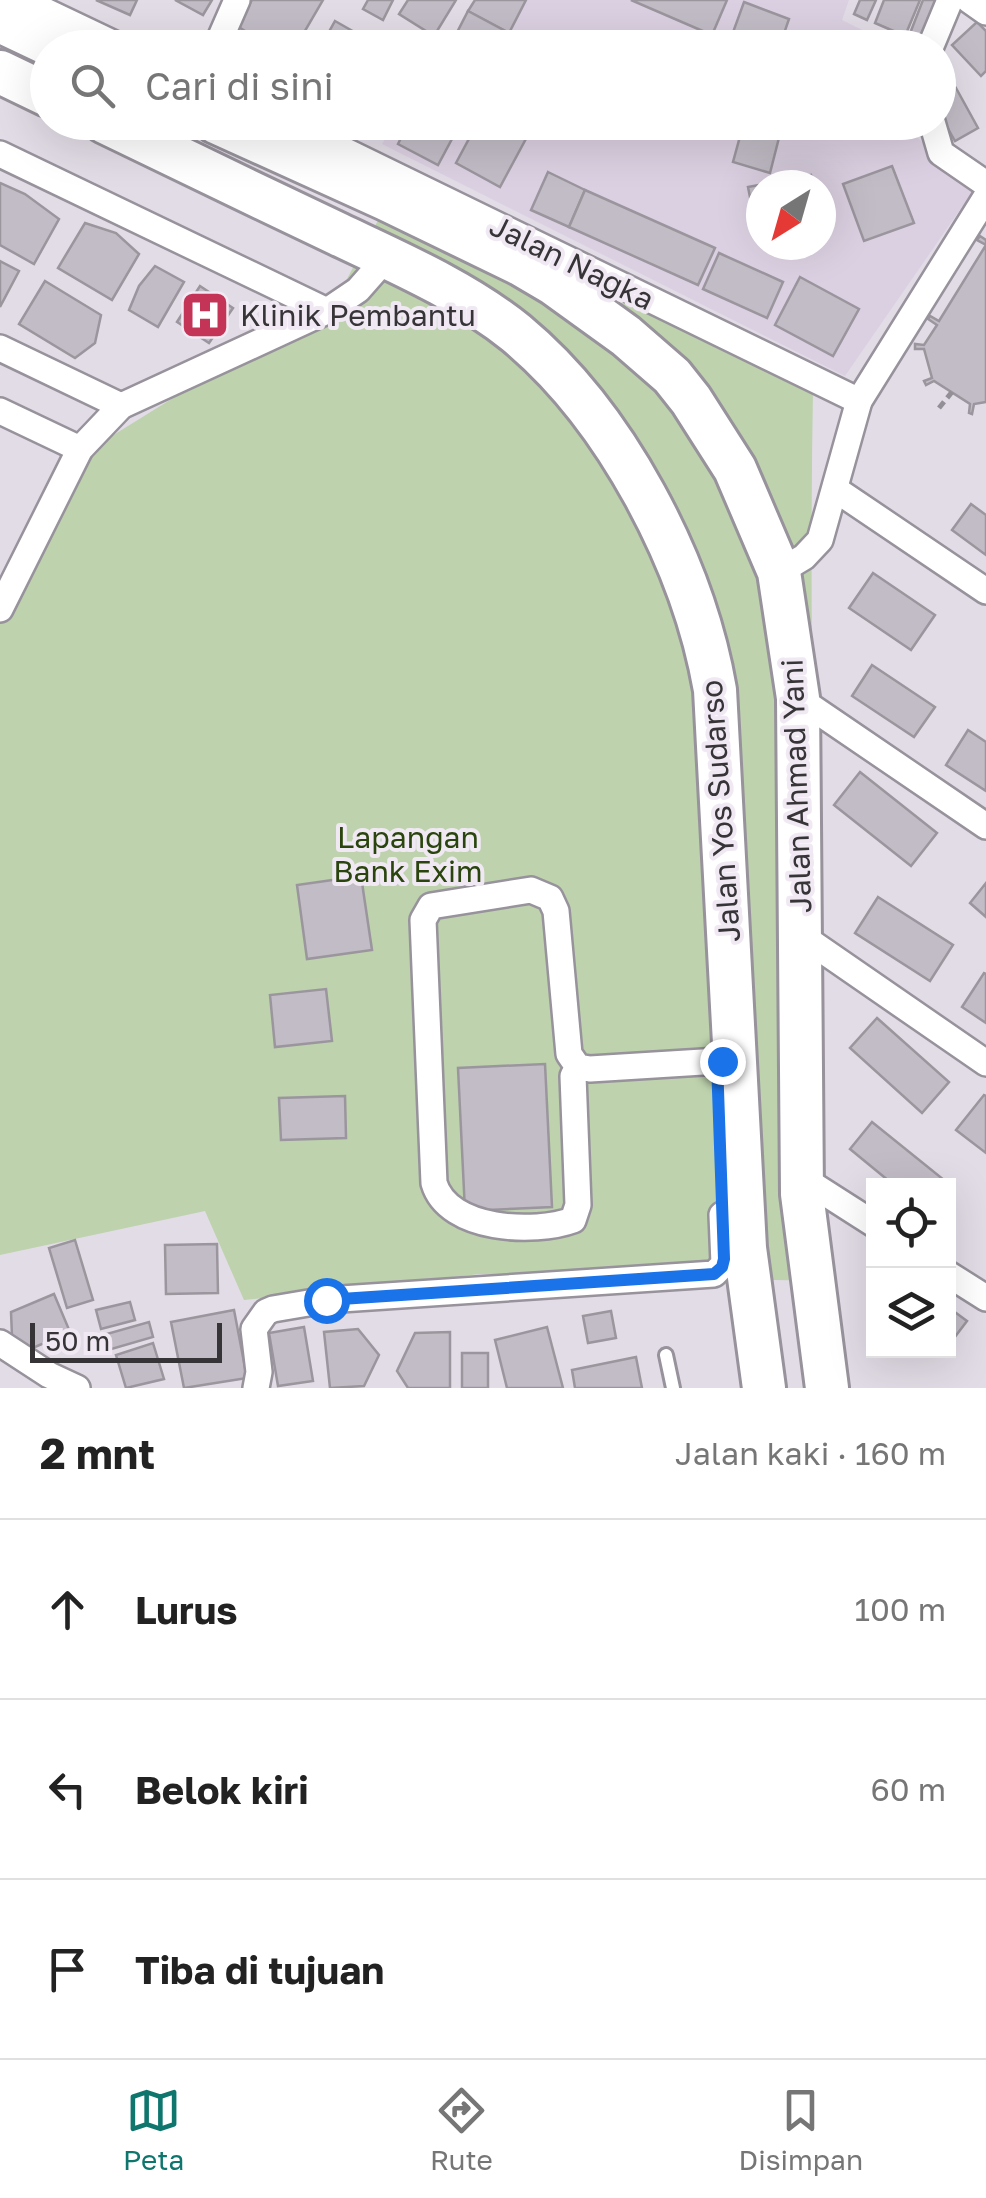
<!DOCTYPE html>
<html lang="id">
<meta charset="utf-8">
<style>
body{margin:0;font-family:"Golos Text",sans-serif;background:#f6f6f6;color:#222}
.controls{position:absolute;right:30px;bottom:30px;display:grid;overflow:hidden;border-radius:0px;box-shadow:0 10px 40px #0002}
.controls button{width:90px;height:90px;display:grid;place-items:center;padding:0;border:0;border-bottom:2px solid #e0e0e0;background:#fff;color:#222;font:50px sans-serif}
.compass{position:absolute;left:746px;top:170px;width:90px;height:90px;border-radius:50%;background:#fff;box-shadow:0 10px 40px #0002;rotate:217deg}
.scale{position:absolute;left:30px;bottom:25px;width:192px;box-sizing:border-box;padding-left:10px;border:5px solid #373438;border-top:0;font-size:28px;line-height:35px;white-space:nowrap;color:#373438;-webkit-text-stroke:8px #f0e9f3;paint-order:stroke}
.stop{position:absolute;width:30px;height:30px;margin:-22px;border:8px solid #1a73e8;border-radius:50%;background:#fff}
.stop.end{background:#1a73e8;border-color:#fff;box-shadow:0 2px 10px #0008}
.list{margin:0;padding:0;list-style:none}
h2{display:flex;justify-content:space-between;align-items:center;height:130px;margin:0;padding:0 40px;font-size:42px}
h2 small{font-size:32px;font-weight:400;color:#767676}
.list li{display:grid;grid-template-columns:65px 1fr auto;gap:30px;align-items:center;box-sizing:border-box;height:180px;padding:0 40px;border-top:2px solid #e0e0e0}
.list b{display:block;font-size:38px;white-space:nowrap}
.list em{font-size:32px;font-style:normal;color:#767676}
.icon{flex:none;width:55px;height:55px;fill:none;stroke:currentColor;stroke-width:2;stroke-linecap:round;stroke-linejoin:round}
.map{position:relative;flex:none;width:986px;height:1388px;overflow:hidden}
.search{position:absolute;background:#fff;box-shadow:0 10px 40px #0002;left:30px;right:30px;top:30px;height:110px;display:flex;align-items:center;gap:25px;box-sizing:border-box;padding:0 35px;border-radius:55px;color:#767676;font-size:38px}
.sheet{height:670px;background:#fff}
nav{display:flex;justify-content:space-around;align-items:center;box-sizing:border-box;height:140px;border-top:2px solid #e0e0e0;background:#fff;font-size:28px;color:#767676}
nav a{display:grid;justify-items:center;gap:5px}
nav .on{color:#0f766e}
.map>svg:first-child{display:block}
.built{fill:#dbd0e1;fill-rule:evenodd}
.green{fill:#bdd2ad}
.building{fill:#c2bcc6;stroke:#9b959e;stroke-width:2.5}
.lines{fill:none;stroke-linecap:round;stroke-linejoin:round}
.service-casing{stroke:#97929b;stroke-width:18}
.minor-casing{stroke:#97929b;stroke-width:30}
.trunk-casing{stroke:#97929b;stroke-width:48}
.path{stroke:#938f96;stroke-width:5;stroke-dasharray:8 5;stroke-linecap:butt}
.service{stroke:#fff;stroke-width:12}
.minor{stroke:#fff;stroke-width:25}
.trunk{stroke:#fff;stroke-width:42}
.route{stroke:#1a73e8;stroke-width:12}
.labels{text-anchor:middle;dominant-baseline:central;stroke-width:8;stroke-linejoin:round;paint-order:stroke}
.street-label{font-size:30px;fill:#373438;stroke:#f0e9f3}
.poi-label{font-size:30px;fill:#373438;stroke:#f0e9f3;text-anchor:start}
.park-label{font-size:30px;fill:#29440c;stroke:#f0e9f3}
</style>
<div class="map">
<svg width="986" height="1388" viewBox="0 0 986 1388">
<rect width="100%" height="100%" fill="#e2dce6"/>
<g class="built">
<polygon points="526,0 631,0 711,35 727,0 849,0 842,20 897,47 859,47 857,41 835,47 779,47 789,19 744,2 728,46 731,47 501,48"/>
<path d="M395 123H409L398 144 438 165 461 123H478L456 163 499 187 535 123H744L733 162 769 172 783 123H914L915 136 977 185 845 376 382 144ZM892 167 913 223 865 241 844 185ZM548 173 715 248 698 285 531 210ZM810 175 813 185H821V245H761V232H757L748 187ZM800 278 858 309 833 356 775 325ZM783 282 767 318 704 289Z"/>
</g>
<path class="green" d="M402 175 813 389C809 608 814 828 819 1047 821 1126 829 1203 828 1281L480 1274 244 1300 205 1211 0 1255V621L86 452 338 296Z"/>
<g class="building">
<polygon points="96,0 137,0 130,15"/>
<polygon points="175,0 212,0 203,15"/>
<polygon points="252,0 323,0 295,48 273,48 237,26"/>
<polygon points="368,0 393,0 383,20 363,9"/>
<polygon points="408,0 456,0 434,36 399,14"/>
<polygon points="475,0 526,0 509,33 468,11"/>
<polygon points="631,0 727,0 712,35"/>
<polygon points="860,0 876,0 867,20 854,14"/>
<polygon points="884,0 920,0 905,36 875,23"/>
<polygon points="923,0 937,0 921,47 907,41"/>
<polygon points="744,2 789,19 779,48 728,46"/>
<polygon points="468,11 509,33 501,48 449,48"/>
<polygon points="335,21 377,45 375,48 320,48"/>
<polygon points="977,22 986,31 986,71 981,76 952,45"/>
<polygon points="956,88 978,128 955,141 938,111 938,98"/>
<polygon points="409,122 461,122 438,165 398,144"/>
<polygon points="478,122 535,122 500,187 456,163"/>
<polygon points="744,122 783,122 770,173 733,162"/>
<polygon points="892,166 914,223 864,241 843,184"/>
<polygon points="548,172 585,190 569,227 531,210"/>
<polygon points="811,175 813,185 761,185 761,232 757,233 748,187"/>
<polygon points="0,183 25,194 59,219 34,264 0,245"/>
<polygon points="585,190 715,248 698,285 569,227"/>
<polygon points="85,223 116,233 139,254 112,300 58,268"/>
<polygon points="980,236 986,240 986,402 974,404 972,414 969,413 970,404 934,381 926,385 924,381 932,378 924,349 915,349 915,344 924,345 937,325 928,319 930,316 939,321 986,245 977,240"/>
<polygon points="719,253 783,282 767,318 703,289"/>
<polygon points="0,261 19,271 0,307"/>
<polygon points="155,266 184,282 158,327 129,310 139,286"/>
<polygon points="800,277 859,309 833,356 775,325"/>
<polygon points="45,281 101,315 95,343 75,358 19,324"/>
<polygon points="200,286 233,308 209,343 177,322"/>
<polygon points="971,504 986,515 986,555 952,530"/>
<polygon points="873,573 935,615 911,650 849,608"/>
<polygon points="872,665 935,707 914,737 852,696"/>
<polygon points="968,730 986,742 986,791 946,765"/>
<polygon points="860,772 937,833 911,866 834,805"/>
<polygon points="361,876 372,950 307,959 297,885"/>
<polygon points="986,883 986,917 970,903"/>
<polygon points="878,897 953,945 930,981 855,933"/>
<polygon points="984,973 986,974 986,1023 962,1007"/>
<polygon points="326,989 332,1041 275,1047 270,995"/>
<polygon points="877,1018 949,1082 922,1113 850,1048"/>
<polygon points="545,1064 552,1207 465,1211 458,1068"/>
<polygon points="984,1095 986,1096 986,1153 956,1130"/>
<polygon points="345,1096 346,1138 281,1140 279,1098"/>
<polygon points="872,1122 949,1184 948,1186 895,1186 850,1149"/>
<polygon points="75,1240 93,1300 67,1308 49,1248"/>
<polygon points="217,1244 218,1293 166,1294 165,1245"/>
<polygon points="54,1294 70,1332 28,1350 12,1336 11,1312"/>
<polygon points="130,1302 135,1320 101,1329 96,1310"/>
<polygon points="948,1307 967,1321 948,1346"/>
<polygon points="234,1310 247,1378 184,1388 171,1322"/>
<polygon points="611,1311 616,1338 588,1343 583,1316"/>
<polygon points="149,1322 153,1337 108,1350 103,1335"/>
<polygon points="304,1327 313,1381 278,1386 269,1333"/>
<polygon points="547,1327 563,1388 507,1388 495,1340"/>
<polygon points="358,1329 379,1355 364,1386 330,1388 324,1332"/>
<polygon points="450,1332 450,1388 408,1388 397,1371 415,1333"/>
<polygon points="153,1343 164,1379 126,1388 116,1355"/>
<rect x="462" y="1353" width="26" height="35"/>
<polygon points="636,1357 642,1388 575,1388 572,1370"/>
</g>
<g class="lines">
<g class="service-casing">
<polyline id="service" points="666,1355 673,1388"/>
</g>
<g class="minor-casing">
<g id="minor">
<polyline points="969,0 986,12"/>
<polyline points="0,9 41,9 123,48"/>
<polyline points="216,48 237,0"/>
<polyline points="930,48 950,0"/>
<polyline points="286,122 859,401"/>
<polyline points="932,122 941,153 986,184"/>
<polyline points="0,154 327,311"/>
<polyline points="0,348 121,406"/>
<polyline points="0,411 80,449"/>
<polyline points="835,489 986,591"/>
<polyline points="779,572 804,557 820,540 859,401 986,197"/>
<polyline points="0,609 80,449 121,406 327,311 358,290 387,257"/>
<polyline points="798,698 986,826"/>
<polyline points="802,936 986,1063"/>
<path d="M578 1067 573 1076 578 1205 573 1220C535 1234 448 1231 434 1183L423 920 431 906 531 890 550 898 556 911 569 1054 578 1067 590 1069 735 1060"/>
<polyline points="802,1178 874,1224"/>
<polyline points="948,1274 986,1298"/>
<polyline points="0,1343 49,1375 77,1388"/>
<polyline points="256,1388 259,1372 254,1329 266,1312 273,1309 326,1300 714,1274 724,1264 722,1215"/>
</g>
</g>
<g class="trunk-casing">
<g id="trunk">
<polyline points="0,21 57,48"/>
<polyline points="0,72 48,95"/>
<path d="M105 122C183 160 260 197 338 234 397 262 464 291 516 333 616 416 693 563 715 690L745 1248 764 1388"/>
<polyline points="216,122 386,199 520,264 554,284 626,336 672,376 691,400 735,469 779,572 798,698 802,1194 827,1388"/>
</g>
</g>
<polyline class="path" points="939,408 952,392"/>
<use href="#service" class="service"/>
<use href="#minor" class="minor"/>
<use href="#trunk" class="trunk"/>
</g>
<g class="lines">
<polyline class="route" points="326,1300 714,1274 722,1267 724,1259 717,1062 722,1061"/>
</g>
<defs>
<g id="hospital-square" transform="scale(2.5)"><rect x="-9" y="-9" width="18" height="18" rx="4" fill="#c33457" stroke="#f0e9f3"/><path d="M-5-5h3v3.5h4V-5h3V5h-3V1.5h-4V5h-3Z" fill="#fff"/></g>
</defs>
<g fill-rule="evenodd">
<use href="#hospital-square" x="205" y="315"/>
</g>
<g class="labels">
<g class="street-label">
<text transform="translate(572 262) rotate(26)">Jalan Nagka</text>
<text transform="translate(796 786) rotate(-92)">Jalan Ahmad Yani</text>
<text transform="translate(720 811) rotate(-94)">Jalan Yos Sudarso</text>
</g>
<g class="poi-label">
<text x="240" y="315">Klinik Pembantu</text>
</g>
<g class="park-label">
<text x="408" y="837">Lapangan<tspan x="408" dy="34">Bank Exim</tspan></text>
</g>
</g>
</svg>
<div class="controls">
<button><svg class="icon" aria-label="locate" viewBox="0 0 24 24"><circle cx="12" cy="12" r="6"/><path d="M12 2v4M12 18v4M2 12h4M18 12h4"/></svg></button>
<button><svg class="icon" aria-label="layers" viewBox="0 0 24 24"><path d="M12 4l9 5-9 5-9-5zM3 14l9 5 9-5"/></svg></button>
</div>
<svg class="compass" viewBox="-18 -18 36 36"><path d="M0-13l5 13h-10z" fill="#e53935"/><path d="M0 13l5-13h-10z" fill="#767676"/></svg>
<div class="scale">50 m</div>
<div class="stop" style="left:326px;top:1300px"></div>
<div class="stop end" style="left:722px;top:1061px"></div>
<div class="search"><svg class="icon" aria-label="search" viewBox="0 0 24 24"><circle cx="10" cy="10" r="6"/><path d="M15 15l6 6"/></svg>Cari di sini</div>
</div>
<section class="sheet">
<h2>2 mnt<small>Jalan kaki · 160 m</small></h2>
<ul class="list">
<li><svg class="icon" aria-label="ahead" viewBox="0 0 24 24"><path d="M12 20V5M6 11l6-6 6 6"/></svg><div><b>Lurus</b></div><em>100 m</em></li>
<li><svg class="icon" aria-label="left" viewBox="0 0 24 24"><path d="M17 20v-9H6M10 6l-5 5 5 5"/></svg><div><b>Belok kiri</b></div><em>60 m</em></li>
<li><svg class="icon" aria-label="arrive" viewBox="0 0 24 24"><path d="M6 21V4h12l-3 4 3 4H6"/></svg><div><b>Tiba di tujuan</b></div></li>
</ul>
</section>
<nav>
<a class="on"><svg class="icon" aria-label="map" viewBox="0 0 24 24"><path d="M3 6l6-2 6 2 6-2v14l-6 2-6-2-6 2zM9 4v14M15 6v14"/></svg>Peta</a>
<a><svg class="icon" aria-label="directions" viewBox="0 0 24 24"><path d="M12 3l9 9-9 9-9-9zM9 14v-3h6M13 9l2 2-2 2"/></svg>Rute</a>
<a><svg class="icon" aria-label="saved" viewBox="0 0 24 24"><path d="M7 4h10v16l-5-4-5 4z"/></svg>Disimpan</a>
</nav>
